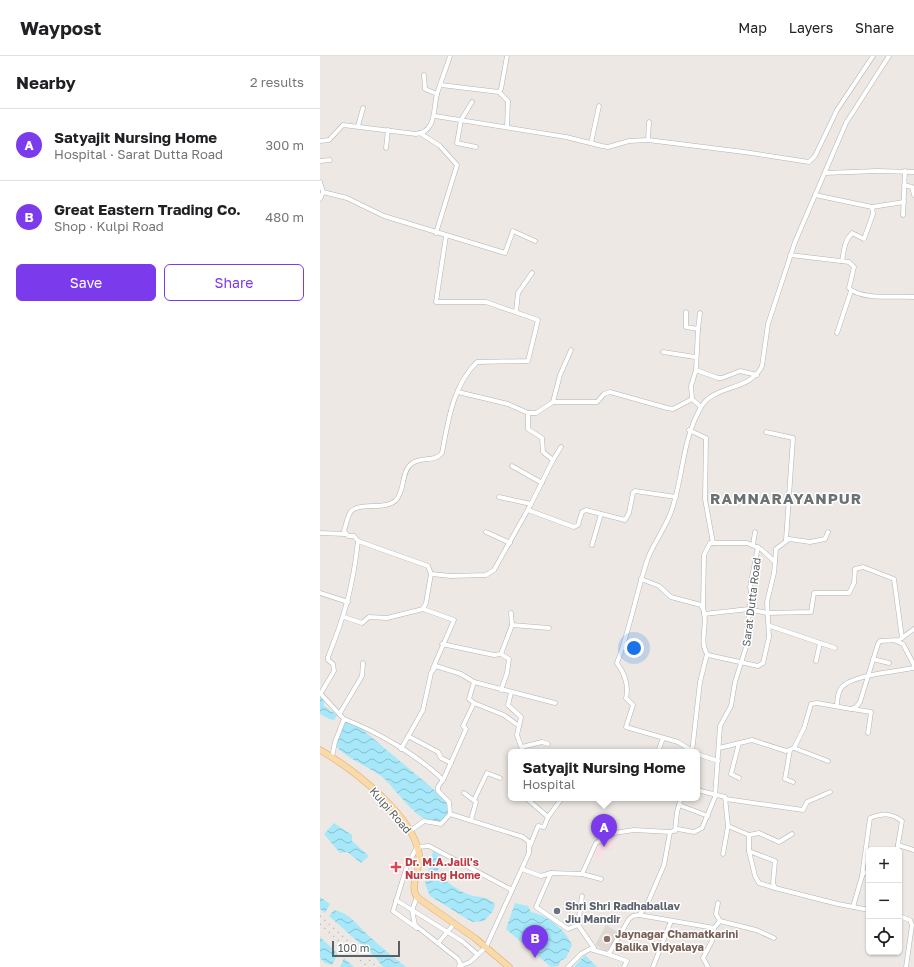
<!DOCTYPE html>
<meta charset="utf-8">
<style>
body{margin:0;font-family:"Golos Text",sans-serif;background:#f2f2f2;color:#202124}
.controls{position:absolute;right:12px;bottom:12px;display:grid;overflow:hidden;border-radius:6px;box-shadow:0 1px 3px #0004}
.controls button{width:36px;height:36px;display:grid;place-items:center;padding:0;border:0;border-bottom:1px solid #e0e0e0;background:#fff;color:#202124;font:20px sans-serif}
.scale{position:absolute;left:12px;bottom:10px;width:68px;box-sizing:border-box;padding-left:4px;border:2px solid #5b6062;border-top:0;font-size:11px;line-height:14px;white-space:nowrap;color:#5b6062;-webkit-text-stroke:3px #fff;paint-order:stroke}
.you{position:absolute;left:314px;top:592px;width:14px;height:14px;margin:-10px;border:3px solid #fff;border-radius:50%;background:#1a73e8;box-shadow:0 0 0 6px #1a73e833}
.badge{display:grid;place-items:center;width:26px;height:26px;border-radius:50%;background:#7c3aed;color:#fff;font-size:13px;font-weight:700}
.pin{position:absolute;translate:-50% -33px;filter:drop-shadow(0 1px 2px #0008)}
.pin::after{content:'';position:absolute;top:21px;width:14px;height:12px;background:inherit;clip-path:polygon(0 0,100% 0,50% 100%)}
.popup{position:absolute;left:188px;top:693px;width:192px;height:52px;box-sizing:border-box;display:grid;place-content:center;border-radius:6px;background:#fff;filter:drop-shadow(0 1px 3px #0005);font-size:13px;white-space:nowrap;color:#757577}
.popup b{font-size:15px;color:#202124}
.popup::after{content:'';position:absolute;left:50%;top:100%;margin-left:-8px;border:8px solid transparent;border-top-color:#fff}
.list{margin:0;padding:0;list-style:none}
h2{display:flex;justify-content:space-between;align-items:center;height:52px;margin:0;padding:0 16px;font-size:17px}
h2 small{font-size:13px;font-weight:400;color:#757577}
.list li{display:grid;grid-template-columns:26px 1fr auto;gap:12px;align-items:center;box-sizing:border-box;height:72px;padding:0 16px;border-top:1px solid #e0e0e0}
.list b{display:block;font-size:15px;white-space:nowrap}
.list p{margin:0;font-size:13px;white-space:nowrap;color:#757577}
.list em{font-size:13px;font-style:normal;color:#757577}
.actions{display:flex;gap:8px;padding:12px 16px}
.actions a{flex:1;padding:9px 0;border:1px solid #7c3aed;border-radius:6px;text-align:center;font-size:14px;color:#7c3aed}
.actions .main{background:#7c3aed;color:#fff}
.icon{flex:none;width:22px;height:22px;fill:none;stroke:currentColor;stroke-width:2;stroke-linecap:round;stroke-linejoin:round}
.map{position:relative;flex:none;width:594px;height:911px;overflow:hidden}
header{display:flex;align-items:center;gap:24px;box-sizing:border-box;height:56px;padding:0 20px;background:#fff;border-bottom:1px solid #e0e0e0}
header strong{font-size:19px}
nav{display:flex;gap:22px;margin-inline-start:auto;font-size:14px}
main{display:flex}
aside{flex:1;background:#fff}
.map>svg:first-child{display:block}
.education{fill:#dfd9d4}
.medical{fill:#f9dfe3}
.water{fill:url(#water-waves)}
.lines{fill:none;stroke-linecap:round;stroke-linejoin:round}
.minor-casing{stroke:#b0b4b7;stroke-width:5}
.primary-casing{stroke:#e7a361;stroke-width:7}
.minor{stroke:#fff;stroke-width:4}
.primary{stroke:#f9dbab;stroke-width:6}
.rail{stroke:#b1b2b2;stroke-width:1.5;stroke-dasharray:1 5;stroke-linecap:butt}
.health-dot{fill:#e0444e;stroke:#fff;stroke-width:1.5}
.worship-dot{fill:#6b7280;stroke:#fff;stroke-width:1.5}
.education-dot{fill:#8d6e63;stroke:#fff;stroke-width:1.5}
.labels{text-anchor:middle;dominant-baseline:central;stroke-width:3;stroke-linejoin:round;paint-order:stroke}
.street-label{font-size:11px;fill:#5b6062;stroke:#fff}
.health-label{font-size:11px;font-weight:bold;fill:#be3a42;stroke:#fff;text-anchor:start}
.worship-label{font-size:11px;font-weight:bold;fill:#5b616d;stroke:#fff;text-anchor:start}
.education-label{font-size:11px;font-weight:bold;fill:#785e54;stroke:#fff;text-anchor:start}
.district-label{font-size:15px;font-weight:bold;letter-spacing:1px;fill:#6c7274;stroke:#fff}
</style>
<header>
<strong>Waypost</strong>
<nav><a>Map</a><a>Layers</a><a>Share</a></nav>
</header>
<main>
<aside>
<h2>Nearby<small>2 results</small></h2>
<ul class="list">
<li><span class="badge">A</span><div><b>Satyajit Nursing Home</b><p>Hospital · Sarat Dutta Road</p></div><em>300 m</em></li>
<li><span class="badge">B</span><div><b>Great Eastern Trading Co.</b><p>Shop · Kulpi Road</p></div><em>480 m</em></li>
</ul>
<div class="actions"><a class="main">Save</a><a>Share</a></div>
</aside>
<div class="map">
<svg width="594" height="911" viewBox="0 0 594 911">
<defs>
<pattern id="water-waves" width="16" height="10" patternUnits="userSpaceOnUse"><rect width="16" height="10" fill="#a6e8f9"/><path d="M0 5q4-4 8 0t8 0" fill="none" stroke="#8abfcd"/></pattern>
</defs>
<rect width="100%" height="100%" fill="#ede8e3"/>
<polygon class="education" points="286,869 299,877 288,897 275,889"/>
<g class="medical">
<polygon points="289,783 293,784 294,793 282,795 283,801 276,801 274,794 277,789 282,787 282,785"/>
<polygon points="72,801 87,808 81,821 66,815"/>
</g>
<g class="water">
<polygon points="0,639 4,643 4,650 17,659 14,664 9,663 0,658"/>
<path d="M26 666 37 669 124 742 129 752 128 759C124 763 120 767 115 766 96 766 75 731 61 720 46 709 28 704 15 689L22 670Z"/>
<polygon points="14,767 32,779 32,785 49,800 41,807 27,796 20,797 4,778"/>
<path d="M113 795 122 801 118 814C124 826 141 837 154 840 163 841 168 842 175 848L173 855 164 865 152 866 110 840 105 828Z"/>
<polygon points="0,841 10,848 5,857 0,853"/>
<path d="M195 847 208 850 211 856C228 860 245 873 252 889L246 902 240 905 239 910 231 911 186 873Z"/>
<path d="M14 854C30 857 37 869 48 879 60 890 73 901 86 911H63L55 901 9 860Z"/>
<polygon points="0,881 18,898 12,909 5,907 0,902"/>
<polygon points="265,899 277,911 254,911"/>
<polygon points="24,902 34,911 20,911"/>
</g>
<g class="lines">
<g class="minor-casing">
<g id="minor">
<polyline points="104,19 105,33 117,38"/>
<polyline points="121,29 179,36 181,33 187,0"/>
<polyline points="179,36 188,45 187,71"/>
<polyline points="152,46 141,64 137,87 156,91"/>
<polyline points="115,60 246,81 282,90 288,91 309,85 328,84 424,96 489,106 495,100 517,54 553,0"/>
<polyline points="38,70 43,52"/>
<polyline points="100,77 120,90 137,109 116,177"/>
<polyline points="328,84 329,66"/>
<path d="M0 85 9 84 23 69 96 78C117 76 113 52 117 38 121 25 126 13 130 0"/>
<polyline points="271,87 279,50"/>
<polyline points="66,92 68,74"/>
<polyline points="0,105 10,104"/>
<polyline points="505,117 557,115 594,116"/>
<polyline points="0,126 3,136 0,143"/>
<polyline points="584,129 592,131 594,139"/>
<polyline points="3,136 27,142 64,160 185,197 193,175 215,185"/>
<polyline points="495,139 552,151 584,146"/>
<polyline points="583,159 585,115"/>
<path d="M470 199 529 206 534 211 529 232C540 244 578 240 594 241"/>
<path d="M522 205C524 195 524 185 532 177L544 183 553 158 552 151"/>
<polyline points="196,256 198,237 212,217"/>
<polyline points="366,256 366,271 378,273"/>
<polyline points="380,257 378,273 376,314 398,322 402,322 420,315 437,319"/>
<polyline points="517,277 531,235"/>
<polyline points="343,296 375,301"/>
<polyline points="138,336 188,348 208,357"/>
<polyline points="372,343 371,330 376,314"/>
<polyline points="233,346 240,319 251,294"/>
<polyline points="369,374 386,382 385,443 393,487"/>
<polyline points="446,376 473,382 466,484"/>
<polyline points="233,404 241,391"/>
<polyline points="192,410 222,427"/>
<polyline points="179,441 211,448"/>
<polyline points="208,454 254,471 258,469 262,456 266,454 305,464 309,457 313,437 315,435 356,441"/>
<polyline points="166,476 190,487"/>
<polyline points="0,477 25,478"/>
<polyline points="38,485 108,510 111,518"/>
<polyline points="272,489 281,458"/>
<polyline points="433,489 435,476"/>
<path d="M321 523 339 530 351 541 381 549C391 563 377 586 388 599L438 610 443 607 449 581 447 546 454 517 456 493 469 483 490 486 505 483 508 476"/>
<polyline points="0,537 28,546"/>
<polyline points="383,551 384,499 390,487 427,487 441,493 455,506"/>
<polyline points="103,553 134,564 113,612"/>
<polyline points="384,558 429,553 447,557 491,556 494,537 529,537 534,527 535,513 543,511 574,523 582,582"/>
<polyline points="24,561 42,567 49,561 67,562 103,553 106,547 111,518 131,520 166,519 174,514 211,448 233,404 223,396 222,382 208,373 208,357 216,357 233,346 277,346 284,338 290,336 347,352 353,353 372,343 381,351"/>
<polyline points="192,569 229,572"/>
<polyline points="450,570 515,592"/>
<polyline points="576,585 583,588 594,609"/>
<polyline points="122,588 174,599 181,598"/>
<polyline points="553,603 569,607"/>
<polyline points="496,605 500,587"/>
<polyline points="181,634 187,617 189,603 181,598 192,569 191,557"/>
<polyline points="0,637 24,663 15,686 12,701"/>
<path d="M1 637 14 615 13 608 8 604V601C25 559 33 530 38 485L34 480H28L24 475C26 469 27 462 30 457 36 445 66 455 76 444 85 435 81 416 91 408 101 400 114 407 122 397 128 365 133 329 157 306L208 305 218 264 166 246H116L126 180"/>
<polyline points="191,637 188,649 201,661 197,679 203,696"/>
<polyline points="154,647 184,659 199,670"/>
<path d="M517 650C517 644 518 637 521 632 531 619 578 615 594 612"/>
<polyline points="532,653 551,656 548,677"/>
<polyline points="20,657 42,620 43,607"/>
<path d="M24 663C56 675 99 700 123 724"/>
<polyline points="88,680 118,696 121,702 131,707"/>
<polyline points="202,691 222,686 228,688"/>
<polyline points="399,692 432,684 466,695 474,692 484,672 491,648 497,647 531,653 536,651 540,646 558,588 560,585 579,584 594,573"/>
<polyline points="474,692 508,705"/>
<polyline points="81,693 103,654 111,617 116,610 141,618 154,626 235,647"/>
<polyline points="470,694 465,723 473,726"/>
<polyline points="338,696 343,682"/>
<polyline points="372,696 380,626 387,598"/>
<path d="M374 696 358 686 306 671 313 649 306 642C309 629 305 618 297 607 310 573 316 537 328 502 335 484 348 469 353 450 364 415 362 385 381 351 394 328 430 336 442 310L448 268 475 186 526 67 569 0"/>
<polyline points="377,698 398,705"/>
<polyline points="419,722 411,718 419,687"/>
<polyline points="377,734 405,741 408,770 429,779 429,795 455,805 453,827 455,832 518,848 549,854"/>
<polyline points="144,737 156,746 151,764"/>
<polyline points="206,742 228,761 224,771 218,770 210,790"/>
<polyline points="406,743 483,754 487,746 510,736"/>
<polyline points="154,744 167,717 180,722"/>
<polyline points="359,749 388,760"/>
<polyline points="130,758 203,781 209,786 209,797 166,891 150,906 140,910"/>
<polyline points="228,761 242,742"/>
<polyline points="90,775 104,765 121,768 130,758 129,746 118,735 118,731 124,722 146,673 143,670 154,647 149,643 154,626"/>
<polyline points="355,775 357,756 361,742"/>
<polyline points="429,779 439,777 459,786 472,778"/>
<polyline points="578,789 594,794"/>
<polyline points="429,795 435,820 439,827 455,832"/>
<polyline points="403,798 408,770"/>
<polyline points="202,813 221,820 231,817 262,818 276,787 294,777 314,774 350,776 358,773 374,776 382,772 395,741 400,670 411,650 415,626 427,588 429,553 432,542 430,531 438,491"/>
<polyline points="231,817 216,851 248,873 258,869 262,840"/>
<polyline points="262,818 281,823"/>
<path d="M542 820 550 762C563 757 571 757 582 765L577 794"/>
<polyline points="97,841 92,854 95,869 138,903 140,907 139,911"/>
<polyline points="76,844 142,885 157,898"/>
<polyline points="533,851 542,820 544,817 549,815"/>
<polyline points="319,859 394,872"/>
<polyline points="579,860 590,864 592,869 586,911"/>
<polyline points="400,865 436,874 454,882"/>
<polyline points="258,869 274,892"/>
<polyline points="97,872 73,855 87,810 97,791 109,790 192,834"/>
<polyline points="118,887 134,868"/>
<polyline points="287,898 307,905 304,911"/>
<polyline points="248,911 261,898 270,893 287,898 290,896 309,863 313,860 319,859 326,851 344,809 350,776"/>
<polyline points="333,911 351,865"/>
<polyline points="388,911 383,902 392,885 394,872 400,865 396,858 398,847"/>
</g>
</g>
<g class="primary-casing">
<path id="primary" d="M0 694C33 713 93 759 99 798 101 813 88 831 98 842L156 883 189 911"/>
</g>
<use href="#minor" class="minor"/>
<use href="#primary" class="primary"/>
<g class="rail">
<polyline points="0,860 57,911"/>
<polyline points="0,868 48,911"/>
</g>
</g>
<path class="health-dot" d="M74 805h4v4h4v4h-4v4h-4v-4h-4v-4h4z"/>
<circle class="worship-dot" cx="237" cy="855" r="4"/>
<circle class="education-dot" cx="287" cy="883" r="4"/>
<g class="labels">
<g class="street-label">
<text transform="translate(431 546) rotate(-83)">Sarat Dutta Road</text>
<text transform="translate(71 754) rotate(49)">Kulpi Road</text>
</g>
<g class="health-label">
<text x="85" y="805">Dr. M.A.Jalil's<tspan x="85" dy="13">Nursing Home</tspan></text>
</g>
<g class="worship-label">
<text x="245" y="849">Shri Shri Radhaballav<tspan x="245" dy="13">Jiu Mandir</tspan></text>
</g>
<g class="education-label">
<text x="295" y="877">Jaynagar Chamatkarini<tspan x="295" dy="13">Balika Vidyalaya</tspan></text>
</g>
<g class="district-label">
<text x="466" y="442">RAMNARAYANPUR</text>
</g>
</g>
</svg>
<div class="controls">
<button>+</button>
<button>−</button>
<button><svg class="icon" aria-label="locate" viewBox="0 0 24 24"><circle cx="12" cy="12" r="6"/><path d="M12 2v4M12 18v4M2 12h4M18 12h4"/></svg></button>
</div>
<div class="scale">100 m</div>
<div class="you"></div>
<div class="pin badge" style="left:284px;top:791px">A</div>
<div class="popup"><b>Satyajit Nursing Home</b>Hospital</div>
<div class="pin badge" style="left:215px;top:902px">B</div>
</div>
</main>
